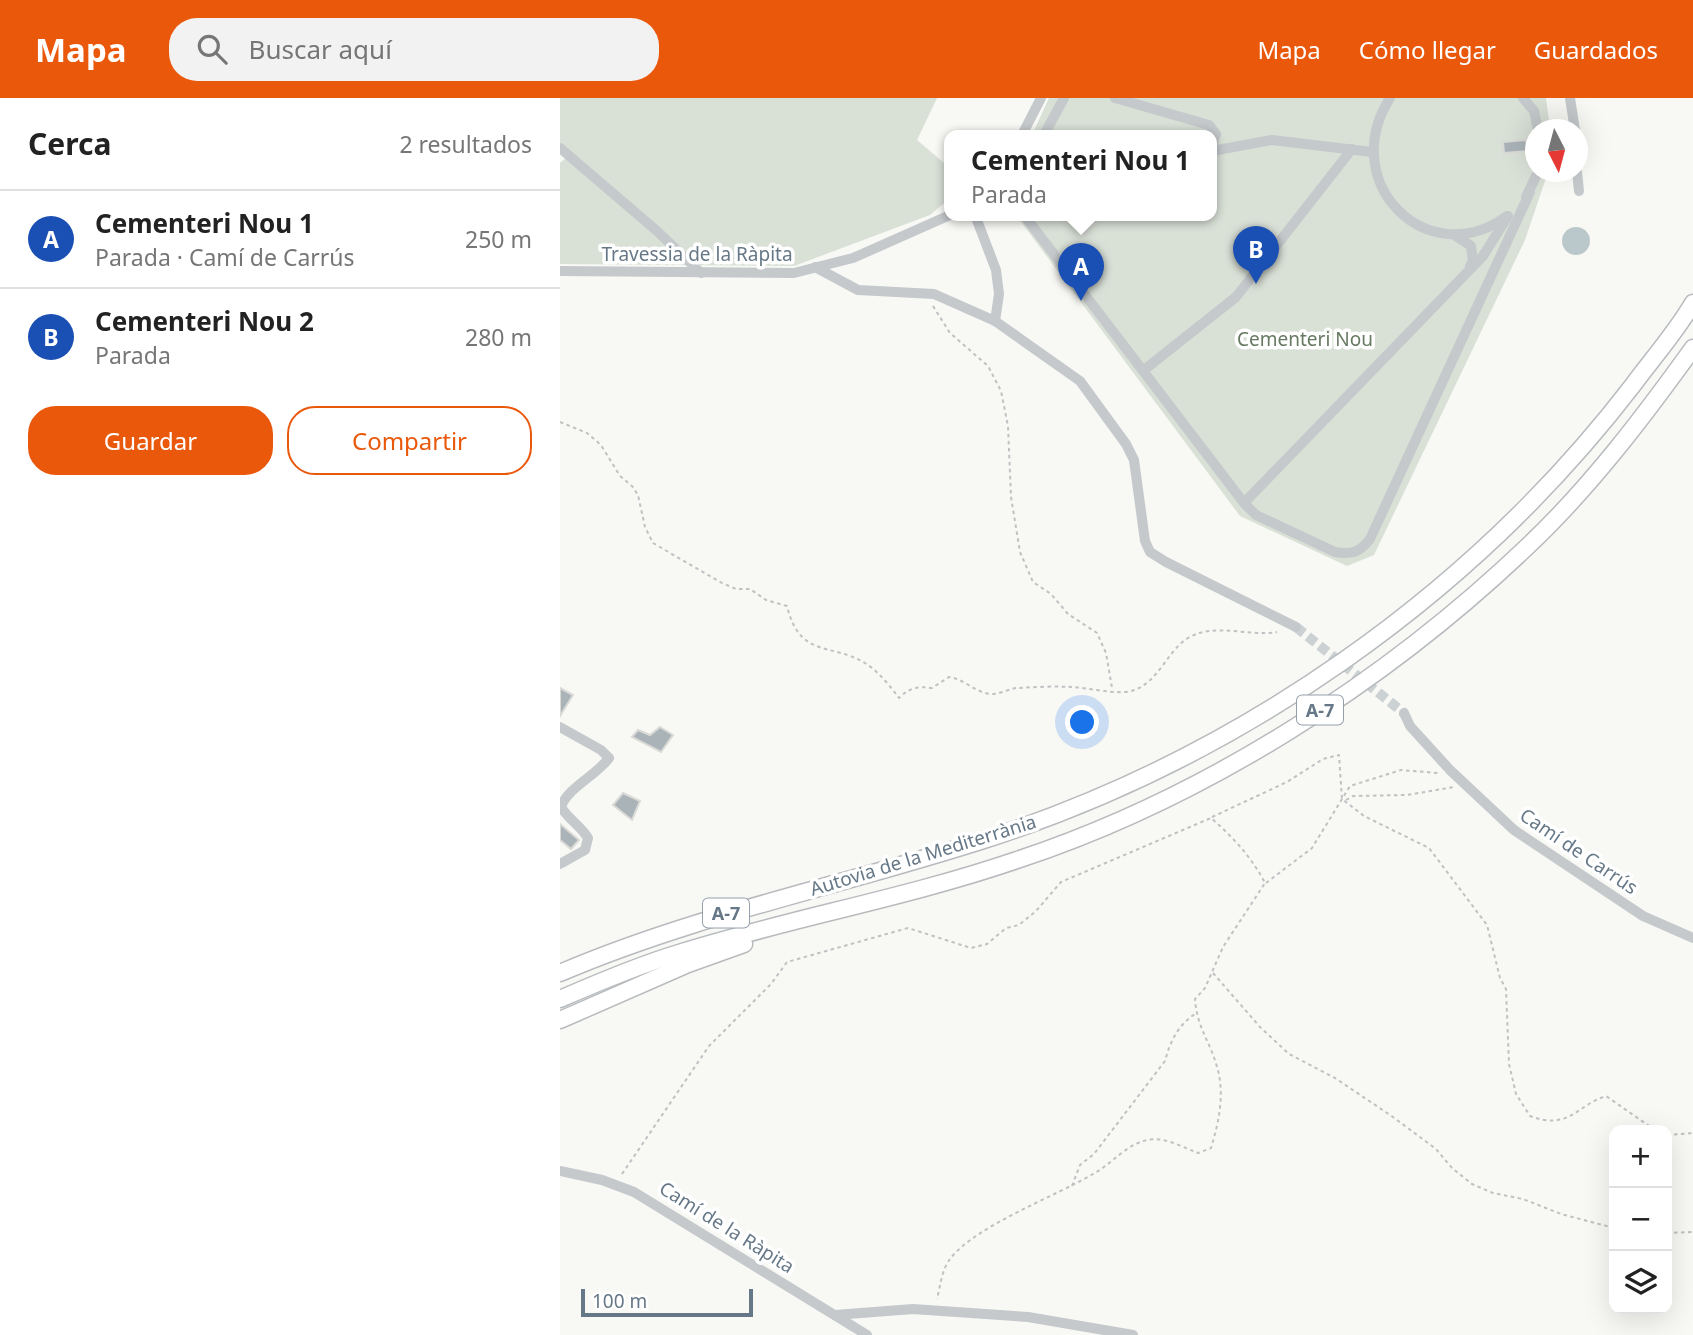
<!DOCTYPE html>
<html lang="es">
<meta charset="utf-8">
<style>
body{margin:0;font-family:"Noto Sans",sans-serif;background:#f2f2f2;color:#222}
.controls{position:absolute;right:21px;bottom:21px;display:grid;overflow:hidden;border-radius:14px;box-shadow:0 7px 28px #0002}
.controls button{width:63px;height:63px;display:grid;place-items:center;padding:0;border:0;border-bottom:2px solid #e0e0e0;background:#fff;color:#222;font:35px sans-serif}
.compass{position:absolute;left:965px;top:21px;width:63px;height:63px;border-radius:50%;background:#fff;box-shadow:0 7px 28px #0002;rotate:174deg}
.scale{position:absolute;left:21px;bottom:18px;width:172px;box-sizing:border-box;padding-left:7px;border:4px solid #667887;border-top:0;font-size:19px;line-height:24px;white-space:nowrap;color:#667887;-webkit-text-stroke:5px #fff;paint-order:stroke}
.you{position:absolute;left:523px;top:625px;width:24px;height:24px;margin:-18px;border:5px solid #fff;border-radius:50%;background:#1a73e8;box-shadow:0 0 0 10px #1a73e833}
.badge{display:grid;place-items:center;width:46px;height:46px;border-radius:50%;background:#ea580c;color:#fff;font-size:23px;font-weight:700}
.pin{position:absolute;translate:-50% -58px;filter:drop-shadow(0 2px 4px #0008)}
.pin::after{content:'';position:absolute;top:37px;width:24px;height:21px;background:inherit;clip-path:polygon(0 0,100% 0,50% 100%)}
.popup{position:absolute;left:384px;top:32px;width:273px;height:91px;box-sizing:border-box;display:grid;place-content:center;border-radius:14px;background:#fff;filter:drop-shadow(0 2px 5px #0005);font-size:23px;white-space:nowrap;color:#767676}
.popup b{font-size:26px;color:#222}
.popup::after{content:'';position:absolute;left:50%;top:100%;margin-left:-14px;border:14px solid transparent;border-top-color:#fff}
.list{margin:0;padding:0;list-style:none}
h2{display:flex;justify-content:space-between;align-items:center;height:91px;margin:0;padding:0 28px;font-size:30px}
h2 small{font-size:23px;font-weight:400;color:#767676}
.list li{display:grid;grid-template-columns:46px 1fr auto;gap:21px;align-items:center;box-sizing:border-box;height:98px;padding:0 28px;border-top:2px solid #e0e0e0}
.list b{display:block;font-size:26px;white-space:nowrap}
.list p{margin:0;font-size:23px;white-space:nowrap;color:#767676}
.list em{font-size:23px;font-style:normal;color:#767676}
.actions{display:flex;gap:14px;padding:21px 28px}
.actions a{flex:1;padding:16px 0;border:2px solid #ea580c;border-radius:28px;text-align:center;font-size:24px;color:#ea580c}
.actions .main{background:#ea580c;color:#fff}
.icon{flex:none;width:38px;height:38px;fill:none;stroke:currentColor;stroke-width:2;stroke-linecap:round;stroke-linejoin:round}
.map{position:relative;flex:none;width:1133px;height:1237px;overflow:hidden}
header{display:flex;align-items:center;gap:42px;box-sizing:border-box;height:98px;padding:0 35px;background:#ea580c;color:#fff}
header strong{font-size:33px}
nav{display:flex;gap:38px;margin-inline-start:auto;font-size:24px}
.search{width:490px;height:63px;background:#f2f2f2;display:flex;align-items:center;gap:18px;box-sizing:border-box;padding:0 24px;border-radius:28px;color:#767676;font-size:26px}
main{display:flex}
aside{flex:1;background:#fff}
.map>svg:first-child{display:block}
.green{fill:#d9e0d6}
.water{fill:#bbc8cb}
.building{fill:#aab3b8;stroke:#dadad7;stroke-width:2}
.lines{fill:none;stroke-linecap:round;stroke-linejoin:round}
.minor-tunnel{stroke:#ccd2d4;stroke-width:10;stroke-dasharray:10 5;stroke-linecap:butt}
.highway-casing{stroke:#b8bbbe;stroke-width:19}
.path{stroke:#bfc1c3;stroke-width:2;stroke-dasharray:3.5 3.5;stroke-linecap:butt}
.minor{stroke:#c5c9cc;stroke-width:10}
.highway{stroke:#fff;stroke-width:16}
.labels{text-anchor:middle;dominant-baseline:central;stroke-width:7;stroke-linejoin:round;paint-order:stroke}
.shield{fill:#fff;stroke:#94a0ab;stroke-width:2}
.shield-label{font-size:18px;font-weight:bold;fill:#667887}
.street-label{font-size:19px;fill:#667887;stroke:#fff}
.park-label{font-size:19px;fill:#667961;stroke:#fff}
</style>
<header>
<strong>Mapa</strong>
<div class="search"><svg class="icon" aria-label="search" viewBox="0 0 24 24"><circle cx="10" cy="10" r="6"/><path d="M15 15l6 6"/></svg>Buscar aquí</div>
<nav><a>Mapa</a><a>Cómo llegar</a><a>Guardados</a></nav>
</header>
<main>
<aside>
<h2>Cerca<small>2 resultados</small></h2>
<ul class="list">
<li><span class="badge" style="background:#1a4fb4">A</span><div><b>Cementeri Nou 1</b><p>Parada · Camí de Carrús</p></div><em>250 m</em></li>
<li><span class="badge" style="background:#1a4fb4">B</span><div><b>Cementeri Nou 2</b><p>Parada</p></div><em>280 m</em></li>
</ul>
<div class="actions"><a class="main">Guardar</a><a>Compartir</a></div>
</aside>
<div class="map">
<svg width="1133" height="1237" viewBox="0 0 1133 1237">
<rect width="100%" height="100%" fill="#f8f8f5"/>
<g class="green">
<polygon points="0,0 377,0 357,42 390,70 389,101 370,117 234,168 0,166 0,65 6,60 0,54"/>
<polygon points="489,0 986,0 990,31 976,32 976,74 988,74 965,142 814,457 787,468 680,418 456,117 652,117 652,37 472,37"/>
</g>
<circle class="water" cx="1016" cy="143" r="14"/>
<g class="building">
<polygon points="966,42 968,53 944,55 943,44"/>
<polygon points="0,590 13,597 0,618"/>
<polygon points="100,629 113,637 101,654 72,639 78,632 90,637"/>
<polygon points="63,695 80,703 72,722 53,707"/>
<polygon points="0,726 19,742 11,751 0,742"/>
</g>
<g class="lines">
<polyline class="minor-tunnel" points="736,529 844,615"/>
<g class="highway-casing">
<g id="highway">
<path d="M0 875C138 816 285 787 427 741 680 659 911 498 1073 287 1093 260 1116 234 1133 205"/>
<path d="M0 901C39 884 79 867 119 855 231 820 346 800 457 762 645 700 827 583 970 446 1031 388 1084 318 1133 250"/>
<polyline points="0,922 128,866 184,846"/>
</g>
</g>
<g class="path">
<polyline points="373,208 390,235 428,268 441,293 448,328 451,399 460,454 473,484 491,496 508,516 537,535 546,555 552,590"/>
<path d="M0 324 27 335 41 347 60 378 72 388 78 397 85 429 93 445 162 485 176 491H190L206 502 227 508C240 561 270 544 305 565 318 573 330 588 339 600 349 590 357 588 372 590L389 579C405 581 415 595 432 596 441 596 450 590 458 590 475 589 495 588 512 589 529 590 548 595 565 594 597 591 605 554 628 540 654 524 689 539 717 534"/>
<polyline points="786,702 793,698 847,697 894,689"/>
<path d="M652 719 727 684 763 661 779 657 782 701 804 718 869 750 927 827 940 880 946 891 949 966 956 996 970 1018C1009 1033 1017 1007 1046 998L1095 1032"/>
<polyline points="706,785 752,750 790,688 841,672 878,675"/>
<polyline points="653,875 700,929 729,956 775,980 833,1019 876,1051 892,1070 912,1086 933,1095 963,1101 1001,1116 1054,1130"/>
<polyline points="1107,1037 1133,1035"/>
<path d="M62 1076 149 948 211 886 227 864 348 830 411 850 427 846 446 830 459 827 476 813 501 784 651 720C672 738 693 761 705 785L663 849 645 890 635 901C637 930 650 943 657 969 665 995 659 1024 651 1050L638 1055C622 1049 604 1038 587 1042 565 1047 552 1066 533 1076 496 1098 415 1128 390 1161 382 1171 380 1189 377 1201"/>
<path d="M512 1088 520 1067 534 1056 605 963C610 944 618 927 635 916"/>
<polyline points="1107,1135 1133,1134"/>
</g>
<g class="minor">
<polyline points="555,0 649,27 656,36 652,47"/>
<path d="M830 0C776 85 868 176 947 118"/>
<polyline points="963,0 974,13 978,32"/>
<polyline points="1010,0 1015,32"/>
<polyline points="462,37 481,0"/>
<polyline points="484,37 504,0"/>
<polyline points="0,50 97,133 141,175"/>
<polyline points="652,53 712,42 812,54"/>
<polyline points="1017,74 1019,93"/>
<polyline points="966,99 978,74"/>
<polyline points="415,117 436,172 439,196 435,223"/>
<path d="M464 117 684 405 696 417 775 454C792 457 800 454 810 441L970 94"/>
<polyline points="896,138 911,148 913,163 910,168"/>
<polyline points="255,169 298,192 374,196 435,223 520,283 566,346 574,362 585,443 590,454 606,464 736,529"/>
<polyline points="0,173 234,175 293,160 390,117"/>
<polyline points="584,272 676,199 792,51"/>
<polyline points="684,405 923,158 948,118"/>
<polyline points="844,615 850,628 890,672 954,732 1083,818 1133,840"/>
<path d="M0 629 41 652 49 660C36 678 8 689 1 709 8 721 20 727 28 740L25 752 0 766"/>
<polyline points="0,1073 42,1082 74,1094 307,1237"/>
<polyline points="275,1217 353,1211 468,1219 573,1237"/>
</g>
<use href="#highway" class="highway"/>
</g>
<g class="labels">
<g class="shield">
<rect x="737" y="597.5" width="46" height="29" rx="5"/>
<rect x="143" y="800.5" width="46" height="29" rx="5"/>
</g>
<g class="shield-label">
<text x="760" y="612">A-7</text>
<text x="166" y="815">A-7</text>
</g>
<g class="street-label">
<text x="137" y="156">Travessia de la Ràpita</text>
<text transform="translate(1019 753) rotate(34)">Camí de Carrús</text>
<text transform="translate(363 757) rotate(-17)">Autovia de la Mediterrània</text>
<text transform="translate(167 1129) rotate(32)">Camí de la Ràpita</text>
</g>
<g class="park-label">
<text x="745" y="241">Cementeri Nou</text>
</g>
</g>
</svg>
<div class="controls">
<button>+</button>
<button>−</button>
<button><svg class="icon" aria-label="layers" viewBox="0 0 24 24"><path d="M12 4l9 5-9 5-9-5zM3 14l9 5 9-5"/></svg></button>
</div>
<svg class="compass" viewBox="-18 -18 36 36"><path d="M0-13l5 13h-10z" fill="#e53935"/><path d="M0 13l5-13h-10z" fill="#767676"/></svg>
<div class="scale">100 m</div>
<div class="you"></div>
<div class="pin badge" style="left:521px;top:203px;background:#1a4fb4">A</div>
<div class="popup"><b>Cementeri Nou 1</b>Parada</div>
<div class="pin badge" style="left:696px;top:186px;background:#1a4fb4">B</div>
</div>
</main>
